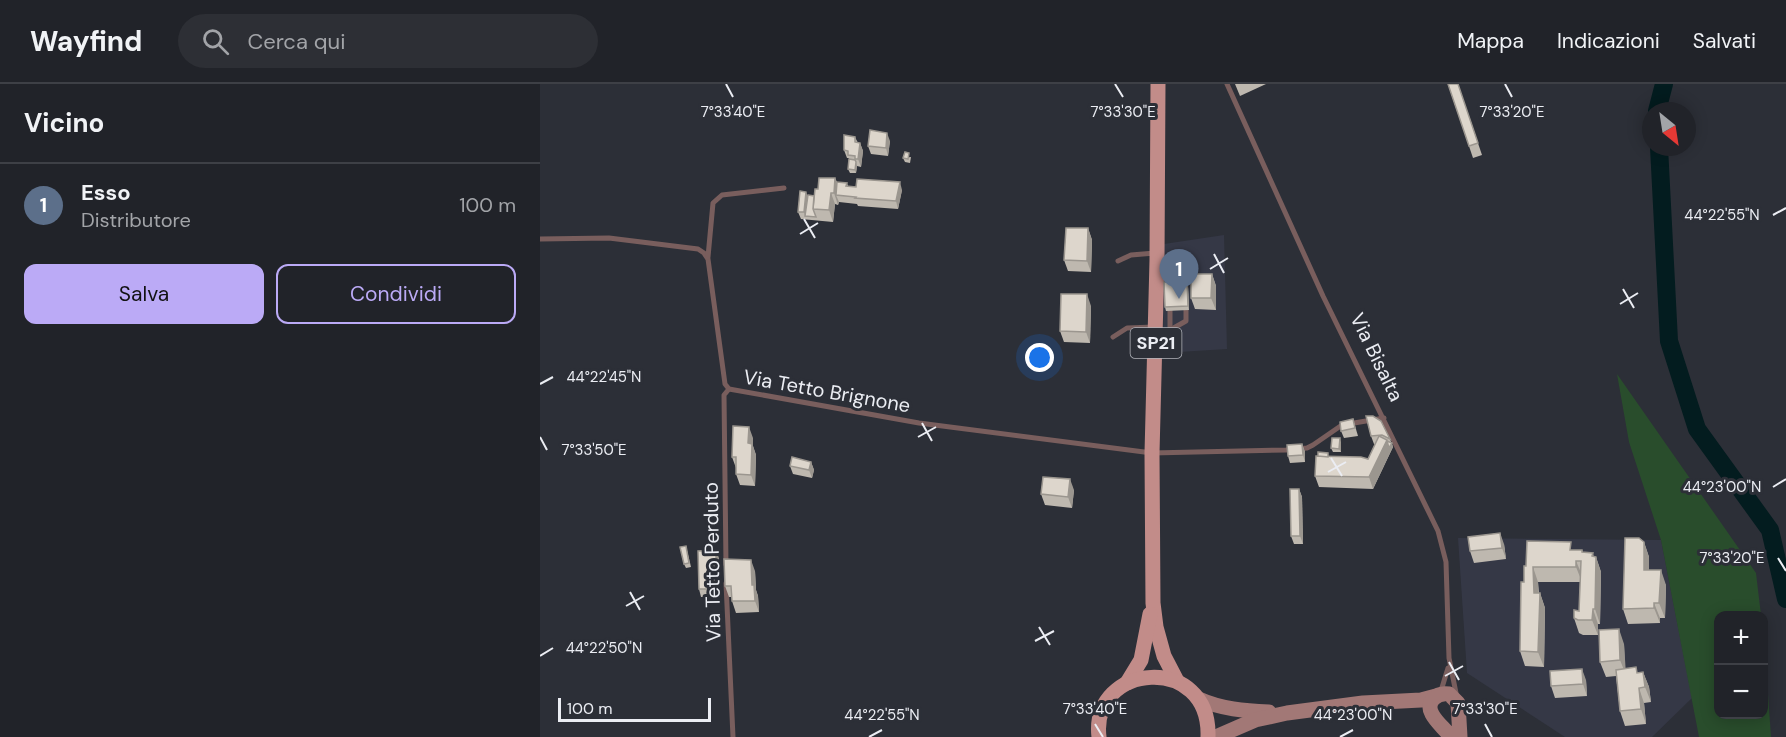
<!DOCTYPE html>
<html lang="it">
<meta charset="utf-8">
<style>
body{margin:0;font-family:"DM Sans",sans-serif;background:#2d2f35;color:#f1f3f6}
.controls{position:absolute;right:18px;bottom:18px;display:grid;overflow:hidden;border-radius:12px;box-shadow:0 3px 15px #0003}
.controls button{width:54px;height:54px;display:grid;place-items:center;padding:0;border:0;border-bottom:2px solid #3e4046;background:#212329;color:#f1f3f6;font:30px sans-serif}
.compass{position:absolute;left:1102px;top:18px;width:54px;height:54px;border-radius:50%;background:#212329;box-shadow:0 3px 15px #0003;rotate:150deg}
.scale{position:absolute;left:18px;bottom:15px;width:153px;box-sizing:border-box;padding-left:6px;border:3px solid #ebedf3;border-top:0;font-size:16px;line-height:21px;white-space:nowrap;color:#ebedf3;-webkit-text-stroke:4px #2c2f37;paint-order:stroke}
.you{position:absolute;left:500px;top:274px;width:21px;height:21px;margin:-15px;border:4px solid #fff;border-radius:50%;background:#1a73e8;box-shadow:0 0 0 9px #1a73e833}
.badge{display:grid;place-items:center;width:39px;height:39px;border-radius:50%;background:#bbaaf6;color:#fff;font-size:20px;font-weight:700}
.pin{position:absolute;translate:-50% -50px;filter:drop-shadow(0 2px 3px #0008)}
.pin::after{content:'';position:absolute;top:32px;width:21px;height:18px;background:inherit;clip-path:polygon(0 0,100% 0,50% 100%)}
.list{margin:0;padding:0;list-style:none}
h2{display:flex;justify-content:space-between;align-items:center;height:78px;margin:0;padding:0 24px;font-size:26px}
h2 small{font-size:20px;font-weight:400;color:#a2a4a8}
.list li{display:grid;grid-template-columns:39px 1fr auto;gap:18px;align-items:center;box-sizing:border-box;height:84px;padding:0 24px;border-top:2px solid #3e4046}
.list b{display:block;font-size:22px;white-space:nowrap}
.list p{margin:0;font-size:20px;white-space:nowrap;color:#a2a4a8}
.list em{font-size:20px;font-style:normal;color:#a2a4a8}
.actions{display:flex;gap:12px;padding:18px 24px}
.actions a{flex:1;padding:14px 0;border:2px solid #bbaaf6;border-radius:12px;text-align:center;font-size:21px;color:#bbaaf6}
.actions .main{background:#bbaaf6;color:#111}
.icon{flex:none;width:33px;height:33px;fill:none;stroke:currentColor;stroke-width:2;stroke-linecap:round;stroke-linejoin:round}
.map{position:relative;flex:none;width:1246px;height:653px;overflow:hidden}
header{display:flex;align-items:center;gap:36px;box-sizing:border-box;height:84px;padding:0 30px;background:#212329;border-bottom:2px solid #3e4046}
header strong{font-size:28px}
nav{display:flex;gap:33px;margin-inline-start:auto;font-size:21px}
.search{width:420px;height:54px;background:#2d2f35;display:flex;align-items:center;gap:15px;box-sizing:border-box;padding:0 21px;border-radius:33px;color:#a2a4a8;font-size:22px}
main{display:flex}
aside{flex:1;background:#212329}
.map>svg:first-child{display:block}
.built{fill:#353846}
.green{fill:#294d2c}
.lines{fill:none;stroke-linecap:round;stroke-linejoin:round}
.river{stroke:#031c1f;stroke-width:18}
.service{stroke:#795e5d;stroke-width:5}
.secondary{stroke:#a27876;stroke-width:15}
.primary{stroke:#c28c89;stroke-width:15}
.wall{fill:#beb8af}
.shaded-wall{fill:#9b968f}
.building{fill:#ddd6cc;stroke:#9b968f;stroke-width:1.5}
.ticks{fill:none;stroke:#ebedf3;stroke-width:2}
.labels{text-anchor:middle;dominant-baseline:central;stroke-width:6;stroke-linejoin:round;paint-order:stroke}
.shield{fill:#2c2f37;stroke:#b2b4bb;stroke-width:1.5}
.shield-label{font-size:18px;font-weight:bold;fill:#ebedf3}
.street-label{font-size:20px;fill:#ebedf3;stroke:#2c2f37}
.ticks-label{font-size:15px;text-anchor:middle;fill:#ebedf3;stroke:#2c2f37;stroke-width:6;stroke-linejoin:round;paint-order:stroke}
</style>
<header>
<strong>Wayfind</strong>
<div class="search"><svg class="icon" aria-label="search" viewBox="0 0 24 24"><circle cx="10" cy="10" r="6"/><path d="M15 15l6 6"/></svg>Cerca qui</div>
<nav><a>Mappa</a><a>Indicazioni</a><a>Salvati</a></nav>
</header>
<main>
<aside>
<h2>Vicino<small></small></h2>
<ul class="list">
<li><span class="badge" style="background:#5c6f8a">1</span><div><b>Esso</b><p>Distributore</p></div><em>100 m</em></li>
</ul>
<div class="actions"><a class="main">Salva</a><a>Condividi</a></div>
</aside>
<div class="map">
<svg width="1246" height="653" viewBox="0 0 1246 653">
<rect width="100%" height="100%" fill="#2c2f37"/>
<g class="built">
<polygon points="684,151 687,265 623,269 624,160"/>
<polygon points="918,454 1121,456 1152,614 1112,653 1025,653 927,589"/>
</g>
<polygon class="green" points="1077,290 1216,489 1221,531 1178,532 1178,630 1224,630 1224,553 1231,653 1159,653 1121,456 1089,358"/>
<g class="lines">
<g class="river">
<polyline points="1117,27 1124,0"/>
<polyline points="1119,63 1129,257 1157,345 1230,446 1246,515"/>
</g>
<g class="service">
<polyline points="687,0 783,212 898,447 906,478 909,574 916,609"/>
<polyline points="0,155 69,154 158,165 164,169 168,175 185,300 189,305 379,339 612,369 746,366 767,364 773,361 802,341 844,334"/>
<polyline points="168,173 173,119 182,111 244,104"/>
<polyline points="578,177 591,171 615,169"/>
<polyline points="618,177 630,183 630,203"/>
<polyline points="630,183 645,189 645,202"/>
<polyline points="630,246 646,237 646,220"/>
<polyline points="617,251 630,246 630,221"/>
<polyline points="573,253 587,244 614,243"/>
<polyline points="186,481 184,311 189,305"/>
<polyline points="186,499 193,653"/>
<polyline points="900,610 908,584"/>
</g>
<g class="secondary">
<path d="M659 615C681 625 705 627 729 628"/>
<polyline points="676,653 715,636 747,629 823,619 881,616 896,612"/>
<path d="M911 653C905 645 896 638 892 630 885 618 897 608 909 610L918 619 920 653"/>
</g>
<g class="primary">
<polyline points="618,0 617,176 612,369 613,519 616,543 624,572 637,597"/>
<polyline points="587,599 601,576 610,530"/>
<path d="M559 653C550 578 671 569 668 653"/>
</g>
</g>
<g class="wall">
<polygon points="695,0 726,0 700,12"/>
<polygon points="908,0 918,0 942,71 933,74"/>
<polygon points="315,53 318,59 320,59 323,67 321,83 317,82 316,89 310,89 308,85 309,75 309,74 307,74 304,66"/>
<polygon points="350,57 348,72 331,70 328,62"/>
<polygon points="371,73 370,79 365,78 363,74"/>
<polygon points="295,94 297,98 307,99 308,102 362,106 358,125 318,122 317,120 299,118 298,121 295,120 293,138 261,135 258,128 268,111 274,112 278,105"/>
<polygon points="548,144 552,156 551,188 528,187 524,176"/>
<polygon points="672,190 676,202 676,226 655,225 651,214"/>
<polygon points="647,197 648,201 649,226 626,227 625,223"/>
<polygon points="551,222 550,259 524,258 520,247"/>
<polygon points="826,332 850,355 853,363 833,405 779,403 775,392 778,372 828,375 835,360 834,360 831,352"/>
<polygon points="813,335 818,352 804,354 801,347"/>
<polygon points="213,354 213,362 216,371 215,402 200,401 196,390 196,384 192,373"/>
<polygon points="801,358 801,368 793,368 791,364"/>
<polygon points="762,360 765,368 765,378 750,379 748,372"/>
<polygon points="271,378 274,386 272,394 253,390 250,382"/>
<polygon points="759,405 762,413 763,460 754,460 751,452"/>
<polygon points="534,406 532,424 505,421 501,410"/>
<polygon points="1104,458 1109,473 1109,486 1126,501 1125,534 1120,534 1120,539 1088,540 1083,525"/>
<polygon points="964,460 966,475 934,479 930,467"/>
<polygon points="146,462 151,483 146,484 144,480"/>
<polygon points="1034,466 1042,466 1043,468 1056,473 1061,488 1060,540 1058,540 1058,551 1043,551 1039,549 1034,534 1039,527 1040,498 998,498 999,509 1000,509 1005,524 1004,583 985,582 980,567 986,482"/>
<polygon points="179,474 178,513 161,513 159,505"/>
<polygon points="215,487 216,506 218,512 219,528 196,529 192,517 192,513 189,513 185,502"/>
<polygon points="1084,560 1085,584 1098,589 1103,588 1109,603 1111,618 1104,619 1106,640 1085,642 1080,627 1076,592 1066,593 1060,578"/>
<polygon points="1046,596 1047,612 1015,614 1011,602"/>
</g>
<g class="shaded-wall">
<polygon points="347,49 350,57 348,72 346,64"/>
<polygon points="320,59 323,67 321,83 318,75"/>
<polygon points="316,78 317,82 316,89 315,86"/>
<polygon points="295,94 299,106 296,111 299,118 298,121 294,109"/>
<polygon points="360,98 362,106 358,125 356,117"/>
<polygon points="266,108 269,115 265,132 264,128"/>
<polygon points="291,109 295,120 293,138 289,126"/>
<polygon points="548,144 552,156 551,188 547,177"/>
<polygon points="672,190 676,202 676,226 671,214"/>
<polygon points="647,197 648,201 649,226 648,222"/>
<polygon points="547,210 551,222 550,259 546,248"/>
<polygon points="209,343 213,354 213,362 216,371 215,402 211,391 208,359"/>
<polygon points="800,354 801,358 801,368 799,365"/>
<polygon points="847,356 851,367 833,405 829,393"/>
<polygon points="852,359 853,363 851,367 849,364"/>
<polygon points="762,360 765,368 765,378 763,371"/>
<polygon points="271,378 274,386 272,394 269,386"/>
<polygon points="530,395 534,406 532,424 528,413"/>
<polygon points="759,405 762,413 763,460 760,452"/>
<polygon points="960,449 964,460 966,475 962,464"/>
<polygon points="1104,458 1109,473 1109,501 1104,486"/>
<polygon points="176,466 179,474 178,513 176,505"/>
<polygon points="1053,469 1055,477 1056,473 1061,488 1060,540 1055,525"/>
<polygon points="211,476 215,487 216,506 218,512 219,528 215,517 212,501"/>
<polygon points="1036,477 1042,491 1042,498 1036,483"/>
<polygon points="993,483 998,498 999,524 994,509"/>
<polygon points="1121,486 1126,501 1125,534 1119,519"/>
<polygon points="1000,509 1005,524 1004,583 998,568"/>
<polygon points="1114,519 1120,534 1120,539 1114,524"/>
<polygon points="1053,525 1058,540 1058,551 1052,536"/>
<polygon points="1079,545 1084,560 1086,591 1080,576"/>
<polygon points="1042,585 1046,596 1047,612 1043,600"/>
<polygon points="1103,588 1109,603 1111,618 1105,603"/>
<polygon points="1099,604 1104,619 1106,640 1101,625"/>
</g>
<g class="building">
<polygon points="908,0 918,0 938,59 929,62"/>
<polygon points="330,46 347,49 346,64 328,62"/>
<polygon points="304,51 315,53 315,58 320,59 318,75 315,75 315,72 308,71 308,67 304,66"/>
<polygon points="365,68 369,69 368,75 363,74"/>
<polygon points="309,75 315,76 316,78 315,86 308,85"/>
<polygon points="279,94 295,94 294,109 291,109 289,126 273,125 275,105 278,105"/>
<polygon points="317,95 360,98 356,117 315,114 316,113 296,111 297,98 307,99 306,102 316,103"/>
<polygon points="260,107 266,108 264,128 258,128"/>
<polygon points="268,111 274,112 273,125 276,133 265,132"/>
<polygon points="526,144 548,144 547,177 524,176"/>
<polygon points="651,190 672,190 671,214 651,214"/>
<polygon points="647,197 648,222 625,223 624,198"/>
<polygon points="521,210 547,210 546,248 520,247"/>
<polygon points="826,332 833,332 841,337 850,355 842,351 831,352"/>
<polygon points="813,335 815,344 801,347 800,338"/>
<polygon points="193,342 209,343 208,359 212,360 211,391 196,390 196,373 192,373"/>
<polygon points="839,352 847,356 829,393 775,392 776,372 821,373 828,375"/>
<polygon points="792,354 800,354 799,365 791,364"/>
<polygon points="847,357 852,359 849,364"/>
<polygon points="762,360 763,371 748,372 747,361"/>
<polygon points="778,368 788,369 788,373 778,372"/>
<polygon points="252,373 271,378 269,386 250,382"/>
<polygon points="503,393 530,395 528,413 501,410"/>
<polygon points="750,405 759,405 760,452 751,452"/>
<polygon points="960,449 962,464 930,467 928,453"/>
<polygon points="1085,454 1099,454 1104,458 1104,486 1121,486 1119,519 1114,519 1114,524 1083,525"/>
<polygon points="987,457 1031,458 1030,466 1042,466 1042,468 1053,469 1052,472 1056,473 1055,525 1053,525 1052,536 1038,536 1034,534 1034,526 1039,527 1041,477 1036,477 1036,483 993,483 994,509 1000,509 998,568 980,567 981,498 984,498 984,482 986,482"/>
<polygon points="146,462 149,479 144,480 140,463"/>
<polygon points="176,466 176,505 159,505 158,467"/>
<polygon points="184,475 211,476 212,501 214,501 215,517 192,517 191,502 185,502"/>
<polygon points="1079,545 1080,576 1060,578 1059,546"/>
<polygon points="1096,583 1097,589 1103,588 1105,603 1099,604 1101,625 1080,627 1076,586"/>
<polygon points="1042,585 1043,600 1011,602 1010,587"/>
</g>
<path class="ticks" d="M186 0 193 13M575 0 583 13M965 0 972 13M1233 131 1246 124M264 135 275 154M260 150 278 139M674 170 684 189M670 185 688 174M1083 205 1094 224M1080 220 1098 209M0 300 13 293M382 339 392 357M0 353 7 366M378 353 396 343M791 374 802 392M788 388 806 378M1233 403 1246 395M1238 474 1246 487M90 508 100 526M86 522 104 512M499 543 510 561M495 557 514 547M0 572 13 564M909 578 919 596M905 592 923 582M555 640 563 653M945 640 952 653M329 653 342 646M800 653 813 646"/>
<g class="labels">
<rect class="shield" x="590.5" y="244" width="51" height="30" rx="4.5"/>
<g class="shield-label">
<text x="616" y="259">SP21</text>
</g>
<g class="street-label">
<text transform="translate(837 273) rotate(64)">Via Bisalta</text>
<text transform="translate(287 307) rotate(10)">Via Tetto Brignone</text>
<text transform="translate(172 478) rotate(-91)">Via Tetto Perduto</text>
</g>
</g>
<g class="ticks-label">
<text x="193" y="33">7°33'40"E</text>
<text x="583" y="33">7°33'30"E</text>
<text x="972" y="33">7°33'20"E</text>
<text x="1182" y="136">44°22'55"N</text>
<text x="64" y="298">44°22'45"N</text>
<text x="54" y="371">7°33'50"E</text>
<text x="1182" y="408">44°23'00"N</text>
<text x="1192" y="479">7°33'20"E</text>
<text x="64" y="569">44°22'50"N</text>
<text x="555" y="630">7°33'40"E</text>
<text x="945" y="630">7°33'30"E</text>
<text x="342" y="636">44°22'55"N</text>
<text x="813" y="636">44°23'00"N</text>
</g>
</svg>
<div class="controls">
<button>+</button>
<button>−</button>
</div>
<svg class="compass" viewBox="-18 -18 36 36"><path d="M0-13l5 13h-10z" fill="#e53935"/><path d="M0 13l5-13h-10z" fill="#a2a4a8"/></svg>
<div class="scale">100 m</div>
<div class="you"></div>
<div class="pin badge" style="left:639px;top:215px;background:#5c6f8a">1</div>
</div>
</main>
